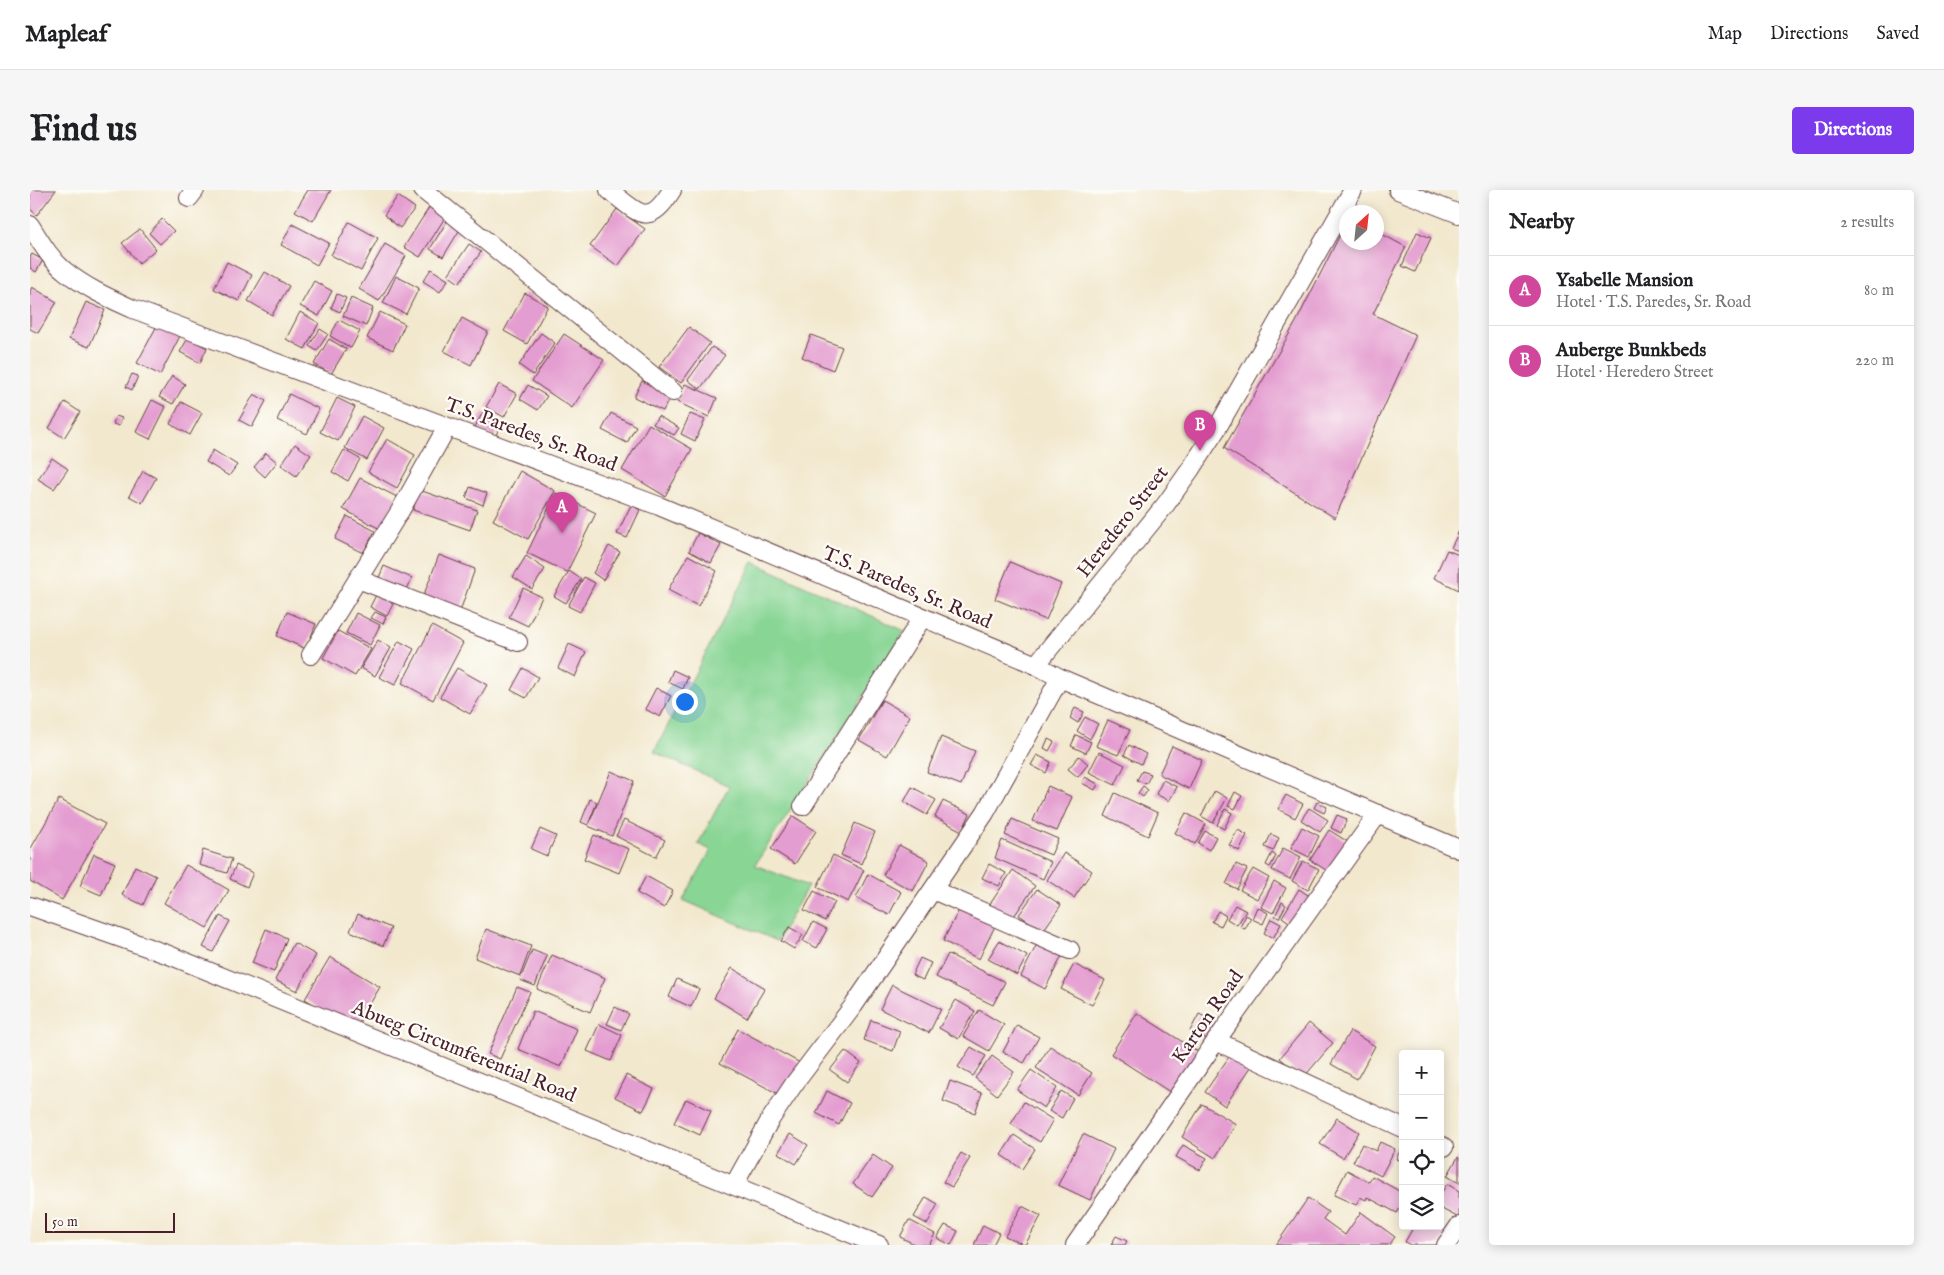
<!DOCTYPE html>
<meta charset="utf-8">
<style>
body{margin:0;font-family:"IM FELL English",serif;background:#f6f6f6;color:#202124}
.controls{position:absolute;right:15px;bottom:15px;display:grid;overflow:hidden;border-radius:5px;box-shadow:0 2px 12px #0003}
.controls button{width:45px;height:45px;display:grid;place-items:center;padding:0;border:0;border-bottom:1px solid #e0e0e0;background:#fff;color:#202124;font:25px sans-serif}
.compass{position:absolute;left:1309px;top:15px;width:45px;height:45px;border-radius:50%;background:#fff;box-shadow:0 2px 12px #0003;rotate:27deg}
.scale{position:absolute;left:15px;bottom:12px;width:130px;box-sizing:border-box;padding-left:5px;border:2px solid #4a1f2b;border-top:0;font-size:14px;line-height:18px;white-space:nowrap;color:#4a1f2b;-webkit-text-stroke:4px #fdfcf7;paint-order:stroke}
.you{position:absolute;left:654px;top:511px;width:18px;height:18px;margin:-12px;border:4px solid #fff;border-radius:50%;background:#1a73e8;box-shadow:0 0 0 8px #1a73e833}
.badge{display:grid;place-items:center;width:32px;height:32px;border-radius:50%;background:#7c3aed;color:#fff;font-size:16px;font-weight:700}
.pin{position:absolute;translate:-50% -41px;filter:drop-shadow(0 1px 2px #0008)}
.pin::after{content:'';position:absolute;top:26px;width:18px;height:15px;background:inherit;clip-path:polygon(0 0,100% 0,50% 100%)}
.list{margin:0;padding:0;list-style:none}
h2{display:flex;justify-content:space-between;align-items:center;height:65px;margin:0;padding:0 20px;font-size:21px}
h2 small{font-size:16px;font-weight:400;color:#757577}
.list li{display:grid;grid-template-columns:32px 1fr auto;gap:15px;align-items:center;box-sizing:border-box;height:70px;padding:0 20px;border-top:1px solid #e0e0e0}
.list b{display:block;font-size:19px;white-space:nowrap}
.list p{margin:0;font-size:16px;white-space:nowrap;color:#757577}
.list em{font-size:16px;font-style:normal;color:#757577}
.icon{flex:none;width:28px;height:28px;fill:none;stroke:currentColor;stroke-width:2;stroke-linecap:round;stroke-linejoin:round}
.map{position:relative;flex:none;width:1429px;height:1055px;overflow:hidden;border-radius:5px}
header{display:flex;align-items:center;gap:30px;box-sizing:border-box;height:70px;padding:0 25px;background:#fff;border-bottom:1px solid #e0e0e0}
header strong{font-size:24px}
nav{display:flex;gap:28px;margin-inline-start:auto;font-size:18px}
.intro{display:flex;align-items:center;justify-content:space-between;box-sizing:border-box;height:120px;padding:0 30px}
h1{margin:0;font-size:35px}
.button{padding:12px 22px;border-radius:5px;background:#7c3aed;color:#fff;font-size:18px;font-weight:700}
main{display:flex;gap:30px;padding:0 30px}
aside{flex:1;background:#fff;border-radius:5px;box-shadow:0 2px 12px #0003}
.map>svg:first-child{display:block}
.green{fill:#88d594;stroke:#697a60}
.building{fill:#e49dd0}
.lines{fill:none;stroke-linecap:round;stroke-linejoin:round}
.minor-casing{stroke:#633d43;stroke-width:20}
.minor{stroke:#fff;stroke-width:18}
.labels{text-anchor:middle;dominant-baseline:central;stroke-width:4.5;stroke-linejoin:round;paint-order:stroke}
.street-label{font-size:20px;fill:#4a1f2b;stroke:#fdfcf7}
</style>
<header>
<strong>Mapleaf</strong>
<nav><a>Map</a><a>Directions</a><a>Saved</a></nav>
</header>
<div class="intro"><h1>Find us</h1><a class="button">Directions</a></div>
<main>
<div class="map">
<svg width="1429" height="1055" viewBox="0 0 1429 1055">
<rect width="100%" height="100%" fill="#fdfcf7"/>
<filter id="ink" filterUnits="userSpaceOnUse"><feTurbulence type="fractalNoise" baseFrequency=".02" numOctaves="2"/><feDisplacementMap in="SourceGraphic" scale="10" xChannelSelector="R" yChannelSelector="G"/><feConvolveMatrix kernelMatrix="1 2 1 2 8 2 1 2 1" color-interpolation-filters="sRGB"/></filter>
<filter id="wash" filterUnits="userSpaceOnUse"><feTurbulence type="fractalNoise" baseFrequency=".0096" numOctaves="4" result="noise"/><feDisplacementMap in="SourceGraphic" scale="20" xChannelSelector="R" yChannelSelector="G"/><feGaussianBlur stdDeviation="1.12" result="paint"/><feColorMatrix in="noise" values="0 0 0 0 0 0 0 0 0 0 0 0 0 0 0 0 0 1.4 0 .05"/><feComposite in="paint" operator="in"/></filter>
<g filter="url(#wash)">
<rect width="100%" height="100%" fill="#f2e8ce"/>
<polygon class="green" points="723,372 875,441 725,675 778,696 747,751 653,710 681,660 668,654 699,596 624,562"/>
<g id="blocks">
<g class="building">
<polygon points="0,0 26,0 7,25 0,19"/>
<polygon points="278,0 301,0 283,31 265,21"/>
<polygon points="368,6 385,18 370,38 354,25"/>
<polygon points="400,16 416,26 390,67 374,57"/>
<polygon points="587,19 615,39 588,76 560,56"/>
<polygon points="419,28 432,36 413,67 400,59"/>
<polygon points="132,29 144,41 130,54 119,43"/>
<polygon points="319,32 348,48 331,81 301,65"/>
<polygon points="1316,33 1316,52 1346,52 1346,41 1376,57 1343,124 1386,145 1305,328 1194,258 1266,132"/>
<polygon points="262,34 299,53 287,75 251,55"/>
<polygon points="110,39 126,59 109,73 92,53"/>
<polygon points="1387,42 1401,48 1385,82 1372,76"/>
<polygon points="355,54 376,66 349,111 329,99"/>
<polygon points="439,54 451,62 429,93 418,85"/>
<polygon points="2,64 13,70 6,82 0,78 0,67"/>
<polygon points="197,72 222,85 209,111 184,99"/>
<polygon points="401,79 418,90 410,102 393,91"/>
<polygon points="235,82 259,96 242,125 218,111"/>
<polygon points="366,86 389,98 376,124 353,113"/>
<polygon points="284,91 302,101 289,126 270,116"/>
<polygon points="2,97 27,112 8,143 0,139 0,101"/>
<polygon points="495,103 518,116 497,154 474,141"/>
<polygon points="307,104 316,108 310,122 301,118"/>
<polygon points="321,108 343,118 336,136 313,126"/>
<polygon points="56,112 75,120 59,157 39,149"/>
<polygon points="270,122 289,133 275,159 256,149"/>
<polygon points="350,122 375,134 363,160 337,148"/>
<polygon points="432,128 458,142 441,175 414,161"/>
<polygon points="130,130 152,142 130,185 107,173"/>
<polygon points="309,130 330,141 321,158 300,146"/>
<polygon points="659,137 680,153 651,193 629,177"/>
<polygon points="290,139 298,144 287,161 279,156"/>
<polygon points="511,143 525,153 503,185 489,175"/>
<polygon points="534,144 574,170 542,218 502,191"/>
<polygon points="781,145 812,157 803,180 772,167"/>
<polygon points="158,148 177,158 170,173 150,162"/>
<polygon points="299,149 316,159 301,184 284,174"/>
<polygon points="682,157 695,165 670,199 658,190"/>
<polygon points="102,184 108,186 102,200 96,197"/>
<polygon points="142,186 155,194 143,214 129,207"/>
<polygon points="612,191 641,205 633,221 604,207"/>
<polygon points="469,194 487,204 474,227 456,217"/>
<polygon points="655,194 687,208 679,227 647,212"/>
<polygon points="498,195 517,206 508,220 490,209"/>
<polygon points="224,204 236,211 222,237 209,230"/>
<polygon points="259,204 289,219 277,244 247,230"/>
<polygon points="307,208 325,217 308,251 290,242"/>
<polygon points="122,210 136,217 120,249 106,242"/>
<polygon points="35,212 50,222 34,248 19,238"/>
<polygon points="151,212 172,223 160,245 140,234"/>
<polygon points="453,222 472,232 465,247 445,237"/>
<polygon points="581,223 606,236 597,253 572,240"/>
<polygon points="660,224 675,230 665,251 651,244"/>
<polygon points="86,226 92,228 89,236 83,234"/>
<polygon points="332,226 354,238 337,270 315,258"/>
<polygon points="628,226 649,238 644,245 623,234"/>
<polygon points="619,234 662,259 635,306 592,280"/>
<polygon points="357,249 385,265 367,298 338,282"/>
<polygon points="265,254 281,265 266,286 251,275"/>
<polygon points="183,260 207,275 199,286 176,272"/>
<polygon points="314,260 330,269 318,291 302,282"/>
<polygon points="236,263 247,272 235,287 224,277"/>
<polygon points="22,268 38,279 24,299 8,289"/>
<polygon points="113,281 126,288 112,313 99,306"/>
<polygon points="490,281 525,301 498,349 463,330"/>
<polygon points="330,288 367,307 350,339 313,319"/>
<polygon points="440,297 457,303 453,315 436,308"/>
<polygon points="389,300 447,320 440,340 383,320"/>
<polygon points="526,303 566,323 537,382 497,363"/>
<polygon points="601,315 610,320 597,348 587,344"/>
<polygon points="317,326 345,341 333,363 305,349"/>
<polygon points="1429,341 1429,361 1421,358"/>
<polygon points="668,343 691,355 681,373 659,361"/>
<polygon points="579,356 590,362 573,390 563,383"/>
<polygon points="1417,360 1429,365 1429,400 1404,388"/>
<polygon points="409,365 445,379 430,421 393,407"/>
<polygon points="658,365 687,381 668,416 638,400"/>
<polygon points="496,366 515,379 502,399 483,387"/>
<polygon points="980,372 1031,394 1016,430 965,409"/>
<polygon points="354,376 382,388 375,404 347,392"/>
<polygon points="539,381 551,389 536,413 524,406"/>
<polygon points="554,387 565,393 550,422 538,416"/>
<polygon points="493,398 512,407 498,436 479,427"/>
<polygon points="348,401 365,410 357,426 340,417"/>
<polygon points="257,422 286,434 276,459 247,446"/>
<polygon points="345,422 356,427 353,434 341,428"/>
<polygon points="326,423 350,435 340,455 316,443"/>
<polygon points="402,436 433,453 403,510 372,493"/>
<polygon points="308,441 341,459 325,486 293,468"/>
<polygon points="348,450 361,458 345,486 331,478"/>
<polygon points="369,451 384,459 365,495 349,487"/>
<polygon points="539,454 556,462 545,487 528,478"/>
<polygon points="427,478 457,495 440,524 410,507"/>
<polygon points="493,478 508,487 496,508 481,500"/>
<polygon points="643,480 658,487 653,499 638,492"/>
<polygon points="626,498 641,506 630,527 615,519"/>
<polygon points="852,510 880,526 857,566 829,550"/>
<polygon points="1045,518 1054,522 1048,533 1040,528"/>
<polygon points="1055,527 1068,534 1060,549 1047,541"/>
<polygon points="1078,530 1100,540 1088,565 1066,556"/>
<polygon points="1046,545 1061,552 1056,563 1041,556"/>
<polygon points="911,547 945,561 931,595 897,582"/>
<polygon points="1018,549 1024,552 1019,561 1014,558"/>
<polygon points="1099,555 1116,564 1111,574 1094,565"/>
<polygon points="1142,556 1172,570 1159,599 1129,584"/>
<polygon points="1069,562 1095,575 1085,595 1059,582"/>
<polygon points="1007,565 1021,572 1016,583 1001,575"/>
<polygon points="1049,566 1058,574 1048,587 1038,579"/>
<polygon points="581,581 604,591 582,646 558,636"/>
<polygon points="1112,581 1121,584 1116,594 1107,590"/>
<polygon points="1055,587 1068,594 1065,600 1052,593"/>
<polygon points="1133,590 1147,597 1139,611 1126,604"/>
<polygon points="1018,596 1042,607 1027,641 1003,631"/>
<polygon points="1113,596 1118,600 1113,607 1108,603"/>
<polygon points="882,597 906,610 897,625 874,612"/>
<polygon points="1185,601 1197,608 1183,633 1171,626"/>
<polygon points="1205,602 1212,606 1205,619 1198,616"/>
<polygon points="1085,603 1128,623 1118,646 1075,626"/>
<polygon points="1256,605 1273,614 1265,628 1248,619"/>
<polygon points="29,609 75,634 32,710 0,691 0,660"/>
<polygon points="560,609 567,612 558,635 551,632"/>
<polygon points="913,611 940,624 932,641 905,627"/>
<polygon points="1287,612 1297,617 1294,623 1284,618"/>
<polygon points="1279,618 1298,630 1290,642 1271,630"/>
<polygon points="1195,619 1202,623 1194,639 1187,635"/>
<polygon points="1156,623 1176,634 1165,654 1145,643"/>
<polygon points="1307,625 1317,629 1311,643 1301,638"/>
<polygon points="763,626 786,641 765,674 741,659"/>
<polygon points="982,629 1028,649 1021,665 975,645"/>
<polygon points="594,630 635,650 626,667 586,646"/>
<polygon points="825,633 845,642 831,674 811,665"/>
<polygon points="1272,637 1289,646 1279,667 1261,658"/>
<polygon points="510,639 526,646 517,666 501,659"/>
<polygon points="1208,640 1217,645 1209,661 1199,655"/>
<polygon points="1299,640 1318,652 1299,682 1280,670"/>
<polygon points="1175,641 1186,647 1179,660 1168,653"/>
<polygon points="1241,644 1249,648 1243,661 1235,657"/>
<polygon points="564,645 599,659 589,683 554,669"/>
<polygon points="972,650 1021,672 1013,689 965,668"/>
<polygon points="869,655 899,671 883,701 853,685"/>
<polygon points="1253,658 1271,667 1260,689 1242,680"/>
<polygon points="173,660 202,669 197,683 169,675"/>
<polygon points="1034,663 1062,681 1044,708 1017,690"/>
<polygon points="1242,663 1246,666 1240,677 1236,675"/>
<polygon points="64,664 85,673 71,705 50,696"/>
<polygon points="803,665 834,680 818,712 787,697"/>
<polygon points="1273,671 1289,679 1278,700 1262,691"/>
<polygon points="959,674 976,683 969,696 952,688"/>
<polygon points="1206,674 1217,679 1207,699 1196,694"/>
<polygon points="156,675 199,700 177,738 134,713"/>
<polygon points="206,675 223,683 217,697 200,689"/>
<polygon points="105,676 126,686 113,715 92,705"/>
<polygon points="1223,679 1239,688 1227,709 1210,700"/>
<polygon points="983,680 1005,696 980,732 958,717"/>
<polygon points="838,684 871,702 859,725 826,708"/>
<polygon points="616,686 643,701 634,718 607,703"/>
<polygon points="1244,691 1256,698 1243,723 1231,717"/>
<polygon points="1007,699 1031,715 1013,741 989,725"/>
<polygon points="1269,699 1284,709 1266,737 1252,727"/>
<polygon points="784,701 805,712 795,731 774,720"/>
<polygon points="1252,712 1256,715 1249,728 1245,726"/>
<polygon points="1205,715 1216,721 1207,735 1197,729"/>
<polygon points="931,716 966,734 949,769 913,751"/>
<polygon points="1227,717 1238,723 1233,734 1222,729"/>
<polygon points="1188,721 1196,726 1191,736 1182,732"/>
<polygon points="328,724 361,738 353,756 320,741"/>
<polygon points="1216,725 1221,728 1215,739 1210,737"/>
<polygon points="190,726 200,731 183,762 173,757"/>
<polygon points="1241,729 1251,734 1243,748 1234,743"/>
<polygon points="783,732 797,739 787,758 773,751"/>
<polygon points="759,737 773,745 764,759 751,751"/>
<polygon points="236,739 257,748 244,782 222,773"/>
<polygon points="456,739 501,756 490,786 445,768"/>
<polygon points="969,751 997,766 987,785 958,769"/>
<polygon points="264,753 286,765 267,801 245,790"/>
<polygon points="1007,754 1032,766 1015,799 991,786"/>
<polygon points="502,760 517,766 505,796 490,790"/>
<polygon points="918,764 975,792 963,815 906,787"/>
<polygon points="522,765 575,788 560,822 507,799"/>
<polygon points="300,767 350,797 325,839 275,809"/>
<polygon points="890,768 901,773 893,790 882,785"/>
<polygon points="1044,774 1075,790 1062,815 1031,799"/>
<polygon points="702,778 735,798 717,828 684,808"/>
<polygon points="647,789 669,799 661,817 639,807"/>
<polygon points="862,795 911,819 899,843 850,819"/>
<polygon points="487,797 500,802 470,869 458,864"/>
<polygon points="926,810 945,821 928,849 909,838"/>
<polygon points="585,817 599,824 591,840 577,834"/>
<polygon points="949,820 974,835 959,861 933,846"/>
<polygon points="503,821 547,839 531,877 488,859"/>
<polygon points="1107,823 1170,863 1143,904 1081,864"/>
<polygon points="1169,824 1188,833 1179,850 1160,841"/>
<polygon points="841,830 870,841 863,861 834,850"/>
<polygon points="1279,833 1303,853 1273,888 1250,868"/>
<polygon points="569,834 592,845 581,871 557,861"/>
<polygon points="987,835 1009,847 994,873 973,862"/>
<polygon points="708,839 772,874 754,907 690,873"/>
<polygon points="1320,841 1345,856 1327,889 1301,874"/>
<polygon points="1020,856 1062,883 1048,905 1006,878"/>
<polygon points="941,857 956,866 943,886 928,877"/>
<polygon points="815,861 831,873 817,892 800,880"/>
<polygon points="1203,861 1223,874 1195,916 1175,902"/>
<polygon points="962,866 984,882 967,905 945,888"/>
<polygon points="1001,880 1027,898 1014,918 987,900"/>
<polygon points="596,885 624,899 613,921 585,907"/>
<polygon points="920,891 952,903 945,923 913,911"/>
<polygon points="797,901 820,913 809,935 786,923"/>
<polygon points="1031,901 1043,908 1032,928 1019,921"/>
<polygon points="656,909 681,921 670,945 644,933"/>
<polygon points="994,912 1023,930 1010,952 981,934"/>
<polygon points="1172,914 1206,934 1185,968 1152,947"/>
<polygon points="1307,928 1329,942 1313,968 1290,954"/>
<polygon points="760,944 778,955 766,974 748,963"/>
<polygon points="1053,944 1084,959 1060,1010 1028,995"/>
<polygon points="984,945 1005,959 992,979 971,965"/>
<polygon points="1350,952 1365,959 1351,986 1323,972 1332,954 1346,961"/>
<polygon points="1153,955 1177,968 1170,980 1146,967"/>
<polygon points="1373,955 1373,972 1366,969"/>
<polygon points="931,963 940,968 922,997 913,992"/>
<polygon points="843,965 862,978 842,1007 823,994"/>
<polygon points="1428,967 1429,968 1429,993 1417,986"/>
<polygon points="1317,980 1339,992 1342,986 1373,1003 1373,1013 1367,1023 1337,1007 1336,1010 1330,1007 1326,1015 1304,1005"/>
<polygon points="1417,994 1429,1001 1429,1028 1410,1018 1410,1005"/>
<polygon points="896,1007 908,1014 897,1034 884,1027"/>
<polygon points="1278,1008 1298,1022 1293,1029 1315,1045 1331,1022 1365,1047 1359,1055 1246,1055"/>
<polygon points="992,1016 1011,1026 995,1055 975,1046"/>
<polygon points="879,1030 905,1044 899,1055 886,1055 870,1047"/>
<polygon points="915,1035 928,1041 921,1055 907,1048"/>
<polygon points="953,1035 969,1043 963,1055 944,1055"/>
<polygon points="1384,1036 1409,1036 1417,1041 1409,1055 1380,1055 1375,1052"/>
<polygon points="1086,1046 1097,1051 1095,1055 1081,1055"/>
</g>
</g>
</g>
<g filter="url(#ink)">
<use href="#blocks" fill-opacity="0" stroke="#633d43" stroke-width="1"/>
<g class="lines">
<g class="minor-casing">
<g id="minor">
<polyline points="393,0 643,202"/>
<path d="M579 0C608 23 618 39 642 0"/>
<polyline points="1368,0 1429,24"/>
<polyline points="159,8 165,0"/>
<path d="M0 35C10 51 20 69 35 81 56 98 79 108 103 119L629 316 1006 475 1030 488 1429 659"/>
<polyline points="328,389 488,452"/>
<polyline points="281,465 370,321 417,237"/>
<polyline points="1006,475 1136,314 1160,280 1186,240 1323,0"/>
<polyline points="773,616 892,428"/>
<polyline points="903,700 1040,760"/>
<polyline points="0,716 139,765 849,1055"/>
<polyline points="1186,851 1373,938"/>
<polyline points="1410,955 1414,957"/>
<polyline points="704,995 740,930 764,894 824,815 955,623 1030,488"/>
<polyline points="1045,1055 1186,851 1348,624"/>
<polyline points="1416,1055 1429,1036"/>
</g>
</g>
<use href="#minor" class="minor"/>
</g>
</g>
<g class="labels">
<g class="street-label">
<text transform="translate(501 245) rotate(20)">T.S. Paredes, Sr. Road</text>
<text transform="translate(1093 332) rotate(-52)">Heredero Street</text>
<text transform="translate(877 398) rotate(23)">T.S. Paredes, Sr. Road</text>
<text transform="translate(1178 827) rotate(-55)">Karton Road</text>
<text transform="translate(434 862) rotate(22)">Abueg Circumferential Road</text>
</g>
</g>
</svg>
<div class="controls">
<button>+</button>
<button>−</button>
<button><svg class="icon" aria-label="locate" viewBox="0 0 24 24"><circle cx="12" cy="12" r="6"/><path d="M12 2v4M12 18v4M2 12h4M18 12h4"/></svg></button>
<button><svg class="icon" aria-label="layers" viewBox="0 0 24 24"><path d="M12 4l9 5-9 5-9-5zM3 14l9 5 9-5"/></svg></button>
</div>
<svg class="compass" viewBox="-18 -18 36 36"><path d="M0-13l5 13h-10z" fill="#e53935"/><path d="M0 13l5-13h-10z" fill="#757577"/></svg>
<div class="scale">50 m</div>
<div class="you"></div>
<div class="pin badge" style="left:532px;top:343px;background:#d1479c">A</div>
<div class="pin badge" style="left:1170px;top:261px;background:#d1479c">B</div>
</div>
<aside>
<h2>Nearby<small>2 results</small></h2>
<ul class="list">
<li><span class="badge" style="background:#d1479c">A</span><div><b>Ysabelle Mansion</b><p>Hotel · T.S. Paredes, Sr. Road</p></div><em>80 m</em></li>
<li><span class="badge" style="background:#d1479c">B</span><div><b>Auberge Bunkbeds</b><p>Hotel · Heredero Street</p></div><em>220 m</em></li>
</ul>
</aside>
</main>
